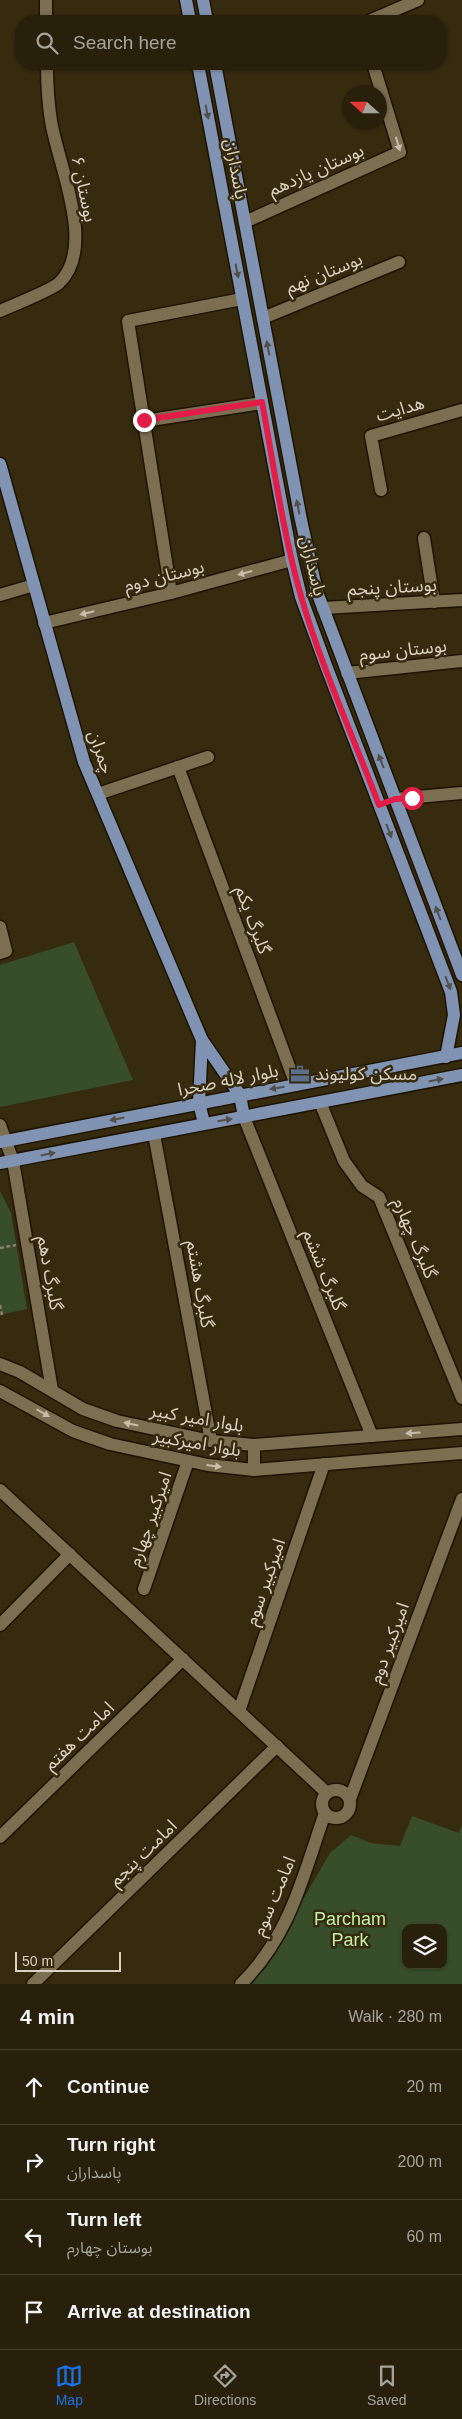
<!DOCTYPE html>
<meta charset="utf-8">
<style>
body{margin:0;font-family:Helvetica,"Noto Sans Arabic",sans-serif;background:#342d19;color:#f1f3f6}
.controls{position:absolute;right:15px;bottom:15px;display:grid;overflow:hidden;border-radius:10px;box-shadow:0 1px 4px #0004}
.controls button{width:45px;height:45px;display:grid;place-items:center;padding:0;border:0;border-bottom:1px solid #443e2c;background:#28200b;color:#f1f3f6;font:25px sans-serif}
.compass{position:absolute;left:342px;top:85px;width:45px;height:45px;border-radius:50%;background:#28200b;box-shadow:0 1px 4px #0004;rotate:291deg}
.scale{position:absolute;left:15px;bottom:12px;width:106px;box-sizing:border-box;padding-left:5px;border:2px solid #d9d1c2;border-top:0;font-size:14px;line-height:18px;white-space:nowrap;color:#d9d1c2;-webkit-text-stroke:4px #362a0f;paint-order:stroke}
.stop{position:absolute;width:15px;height:15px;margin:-11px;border:4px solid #e11d48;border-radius:50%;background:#fff}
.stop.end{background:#e11d48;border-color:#fff;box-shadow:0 1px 5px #0008}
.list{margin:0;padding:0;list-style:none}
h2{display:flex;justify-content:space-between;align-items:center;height:65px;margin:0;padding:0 20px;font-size:21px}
h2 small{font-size:16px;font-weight:400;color:#a5a39d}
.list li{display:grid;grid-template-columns:32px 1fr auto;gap:15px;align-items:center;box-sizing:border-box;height:75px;padding:0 20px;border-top:1px solid #443e2c}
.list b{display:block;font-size:19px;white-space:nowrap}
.list p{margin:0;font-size:16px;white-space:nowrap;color:#a5a39d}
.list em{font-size:16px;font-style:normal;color:#a5a39d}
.icon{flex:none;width:28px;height:28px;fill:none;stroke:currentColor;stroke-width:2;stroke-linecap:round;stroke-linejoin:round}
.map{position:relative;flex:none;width:462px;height:1984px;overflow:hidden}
.search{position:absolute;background:#28200b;box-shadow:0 1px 4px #0004;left:15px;right:15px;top:15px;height:55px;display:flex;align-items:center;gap:12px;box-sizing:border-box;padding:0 18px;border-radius:20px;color:#a5a39d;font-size:19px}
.sheet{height:365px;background:#28200b}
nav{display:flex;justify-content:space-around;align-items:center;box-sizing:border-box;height:70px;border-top:1px solid #443e2c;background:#28200b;font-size:14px;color:#a5a39d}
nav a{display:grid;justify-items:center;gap:2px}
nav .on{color:#1a73e8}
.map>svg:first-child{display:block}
.green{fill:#384d2a;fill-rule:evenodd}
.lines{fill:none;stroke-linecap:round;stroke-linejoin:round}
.minor-casing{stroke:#1e1300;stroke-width:15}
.major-casing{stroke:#1e1300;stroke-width:15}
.path{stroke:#8b816c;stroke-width:2.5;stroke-dasharray:4 2.5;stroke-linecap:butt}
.minor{stroke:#7c6e51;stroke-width:12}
.major{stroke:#8093b2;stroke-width:12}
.oneway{fill:#504f48}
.oneway2{fill:#c6bdab}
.route{stroke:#e11d48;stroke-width:6}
.labels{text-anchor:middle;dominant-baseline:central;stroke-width:5;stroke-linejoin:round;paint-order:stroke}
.street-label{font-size:18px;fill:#d9d1c2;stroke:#362a0f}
.poi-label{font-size:18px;fill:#d9d1c2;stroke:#362a0f;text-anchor:start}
.park-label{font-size:18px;fill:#c3efa7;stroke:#362a0f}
</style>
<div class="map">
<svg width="462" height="1984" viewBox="0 0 462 1984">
<rect width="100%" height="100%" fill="#362a0f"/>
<g class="green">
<polygon points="74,942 133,1080 0,1107 0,965"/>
<polygon points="0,1191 11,1213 27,1309 0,1315"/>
<path d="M412 1816 459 1833 462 1824V1984H250L266 1963 330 1853 351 1835 371 1843 400 1846ZM406 1928H443V1965H406Z"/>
</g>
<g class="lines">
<g class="minor-casing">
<g id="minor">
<polyline points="46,0 46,21"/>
<polyline points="369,21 418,0"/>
<polyline points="245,222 400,152 373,64"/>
<path d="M0 311C11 306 52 290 59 283 97 247 58 165 51 121 48 102 47 83 47 64"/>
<polyline points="263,318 399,262"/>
<polyline points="144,421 262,403"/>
<polyline points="381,490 371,436 462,410"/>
<polyline points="424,538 434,602"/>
<polyline points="171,593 128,321 242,299"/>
<polyline points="0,595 34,585"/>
<polyline points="323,608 462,600"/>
<polyline points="44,623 171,593 292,560"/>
<polyline points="347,673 462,661"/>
<polyline points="178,767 296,1085"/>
<polyline points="98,794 208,757"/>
<polyline points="395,799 462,793"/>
<polyline points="0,927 6,951 0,953"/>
<polyline points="320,1102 344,1161 362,1186 379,1197 462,1398"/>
<polyline points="244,1117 372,1436"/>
<polyline points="0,1125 13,1161 52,1390"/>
<polyline points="154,1134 211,1441"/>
<polyline points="0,1364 20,1372 83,1409 117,1421 211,1441 254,1445 462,1429"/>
<polyline points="0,1391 73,1431 110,1444 208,1465 254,1470 462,1453"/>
<polyline points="254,1470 254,1445"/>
<polyline points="0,1490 327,1793"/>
<polyline points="144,1589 188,1461"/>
<polyline points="0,1625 70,1554"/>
<polyline points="239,1711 324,1464"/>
<circle cx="336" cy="1804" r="14"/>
<polyline points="350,1799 462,1499"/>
<polyline points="0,1837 183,1659"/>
<polyline points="33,1984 277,1746"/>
<path d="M241 1984C290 1936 303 1876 325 1813"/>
</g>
</g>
<g class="major-casing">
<g id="major">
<polyline points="186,0 190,21"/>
<polyline points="203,0 207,21"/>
<polyline points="198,64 292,560 301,597 327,668 451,992 454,1015 446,1057"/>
<polyline points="215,64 301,520 317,592 462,975"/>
<polyline points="0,464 84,762 202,1040"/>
<polyline points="204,1123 199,1103 202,1040 240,1095 244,1117"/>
<polyline points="0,1142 462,1053"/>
<polyline points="0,1163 462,1075"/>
</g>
</g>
<g class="path">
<polyline points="0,1248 16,1245"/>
<polyline points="0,1305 2,1315"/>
</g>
<use href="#minor" class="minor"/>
<use href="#major" class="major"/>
</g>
<defs><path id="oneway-solid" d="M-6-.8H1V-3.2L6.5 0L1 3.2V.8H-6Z" transform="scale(1.25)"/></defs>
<g class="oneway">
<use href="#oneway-solid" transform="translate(207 112) rotate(79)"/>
<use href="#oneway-solid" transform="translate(237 271) rotate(79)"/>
<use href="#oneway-solid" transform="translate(268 348) rotate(-101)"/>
<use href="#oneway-solid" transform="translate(298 507) rotate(-101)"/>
<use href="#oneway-solid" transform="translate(381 761) rotate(-111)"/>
<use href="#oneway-solid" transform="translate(389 831) rotate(69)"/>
<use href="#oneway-solid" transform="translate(438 913) rotate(-111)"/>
<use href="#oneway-solid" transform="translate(448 983) rotate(69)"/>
<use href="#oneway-solid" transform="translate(436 1080) rotate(-11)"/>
<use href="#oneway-solid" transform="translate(277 1088) rotate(171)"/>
<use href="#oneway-solid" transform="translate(117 1119) rotate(169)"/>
<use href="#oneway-solid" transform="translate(225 1120) rotate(-9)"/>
<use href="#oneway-solid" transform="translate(48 1154) rotate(-11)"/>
</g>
<g class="oneway2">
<use href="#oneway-solid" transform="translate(398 144) rotate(74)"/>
<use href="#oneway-solid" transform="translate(245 573) rotate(165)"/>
<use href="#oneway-solid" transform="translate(87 613) rotate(167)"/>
<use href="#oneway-solid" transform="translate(43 1413) rotate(30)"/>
<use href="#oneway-solid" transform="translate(131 1424) rotate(-168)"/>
<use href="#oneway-solid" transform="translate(413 1433) rotate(176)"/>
<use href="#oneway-solid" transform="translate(214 1466) rotate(7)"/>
</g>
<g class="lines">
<path class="route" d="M144 420 262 402C274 467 283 533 301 596 321 666 353 736 379 805L395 799 412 798"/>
</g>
<defs>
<g id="office-bare" transform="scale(1.5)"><path d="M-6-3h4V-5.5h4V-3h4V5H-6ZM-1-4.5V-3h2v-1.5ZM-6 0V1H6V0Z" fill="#5c6f8a" stroke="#362a0f" stroke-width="2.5" paint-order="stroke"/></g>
</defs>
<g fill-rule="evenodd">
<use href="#office-bare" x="300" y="1074"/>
</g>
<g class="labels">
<g class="street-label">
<text transform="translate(236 169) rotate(79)">پاسداران</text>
<text transform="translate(316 170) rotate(-24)">بوستان یازدهم</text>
<text transform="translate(84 189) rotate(78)">بوستان ۶</text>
<text transform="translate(324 273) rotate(-22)">بوستان نهم</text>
<text transform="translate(400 409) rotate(-16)">هدایت</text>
<text transform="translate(313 566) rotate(76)">پاسداران</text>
<text transform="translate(164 576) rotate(-14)">بوستان دوم</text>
<text transform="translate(392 587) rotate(-3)">بوستان پنجم</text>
<text transform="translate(403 650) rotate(-6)">بوستان سوم</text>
<text transform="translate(101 752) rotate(71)">چمران</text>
<text transform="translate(253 920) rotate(70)">گلبرگ یکم</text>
<text transform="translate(228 1080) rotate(-11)">بلوار لاله صحرا</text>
<text transform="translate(415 1238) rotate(67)">گلبرگ چهارم</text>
<text transform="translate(324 1270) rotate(68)">گلبرگ ششم</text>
<text transform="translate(50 1273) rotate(80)">گلبرگ دهم</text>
<text transform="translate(200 1284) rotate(80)">گلبرگ هشتم</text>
<text transform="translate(197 1418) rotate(10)">بلوار امیر کبیر</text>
<text transform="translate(197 1443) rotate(10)">بلوار امیرکبیر</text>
<text transform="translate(150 1519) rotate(-71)">امیرکبیر چهارم</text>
<text transform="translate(265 1582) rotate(-71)">امیرکبیر سوم</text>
<text transform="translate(389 1643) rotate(-70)">امیرکبیر دوم</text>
<text transform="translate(79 1736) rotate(-44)">امامت هفتم</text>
<text transform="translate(143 1853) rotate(-44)">امامت پنجم</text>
<text transform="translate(274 1896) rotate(-67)">امامت سوم</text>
</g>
<g class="poi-label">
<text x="315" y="1074">مسکن کولیوند</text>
</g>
<g class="park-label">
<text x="350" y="1919">Parcham<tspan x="350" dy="21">Park</tspan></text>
</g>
</g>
</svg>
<div class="controls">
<button><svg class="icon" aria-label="layers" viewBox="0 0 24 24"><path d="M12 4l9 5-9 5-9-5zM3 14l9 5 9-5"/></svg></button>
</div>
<svg class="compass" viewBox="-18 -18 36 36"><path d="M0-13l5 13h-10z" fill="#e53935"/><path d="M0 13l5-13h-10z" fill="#a5a39d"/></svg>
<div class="scale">50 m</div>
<div class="stop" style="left:412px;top:798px"></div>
<div class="stop end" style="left:144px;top:420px"></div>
<div class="search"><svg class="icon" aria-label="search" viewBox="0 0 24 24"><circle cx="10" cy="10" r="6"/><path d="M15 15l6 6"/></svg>Search here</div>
</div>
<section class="sheet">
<h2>4 min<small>Walk · 280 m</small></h2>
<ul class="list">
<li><svg class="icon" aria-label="ahead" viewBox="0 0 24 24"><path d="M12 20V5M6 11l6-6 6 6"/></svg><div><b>Continue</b></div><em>20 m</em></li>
<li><svg class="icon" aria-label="right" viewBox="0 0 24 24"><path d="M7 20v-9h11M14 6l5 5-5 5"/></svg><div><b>Turn right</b><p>پاسداران</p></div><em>200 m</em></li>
<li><svg class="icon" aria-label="left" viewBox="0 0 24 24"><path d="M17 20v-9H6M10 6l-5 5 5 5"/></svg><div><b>Turn left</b><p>بوستان چهارم</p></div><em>60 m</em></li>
<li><svg class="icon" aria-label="arrive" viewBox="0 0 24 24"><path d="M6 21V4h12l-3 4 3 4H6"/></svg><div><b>Arrive at destination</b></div></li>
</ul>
</section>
<nav>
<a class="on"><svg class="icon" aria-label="map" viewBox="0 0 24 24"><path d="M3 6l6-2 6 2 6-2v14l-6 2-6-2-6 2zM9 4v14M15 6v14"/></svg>Map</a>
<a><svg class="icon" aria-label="directions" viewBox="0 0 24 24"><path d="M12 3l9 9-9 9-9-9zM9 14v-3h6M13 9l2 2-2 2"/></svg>Directions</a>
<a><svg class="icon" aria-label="saved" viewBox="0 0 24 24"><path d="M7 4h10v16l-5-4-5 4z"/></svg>Saved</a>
</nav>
